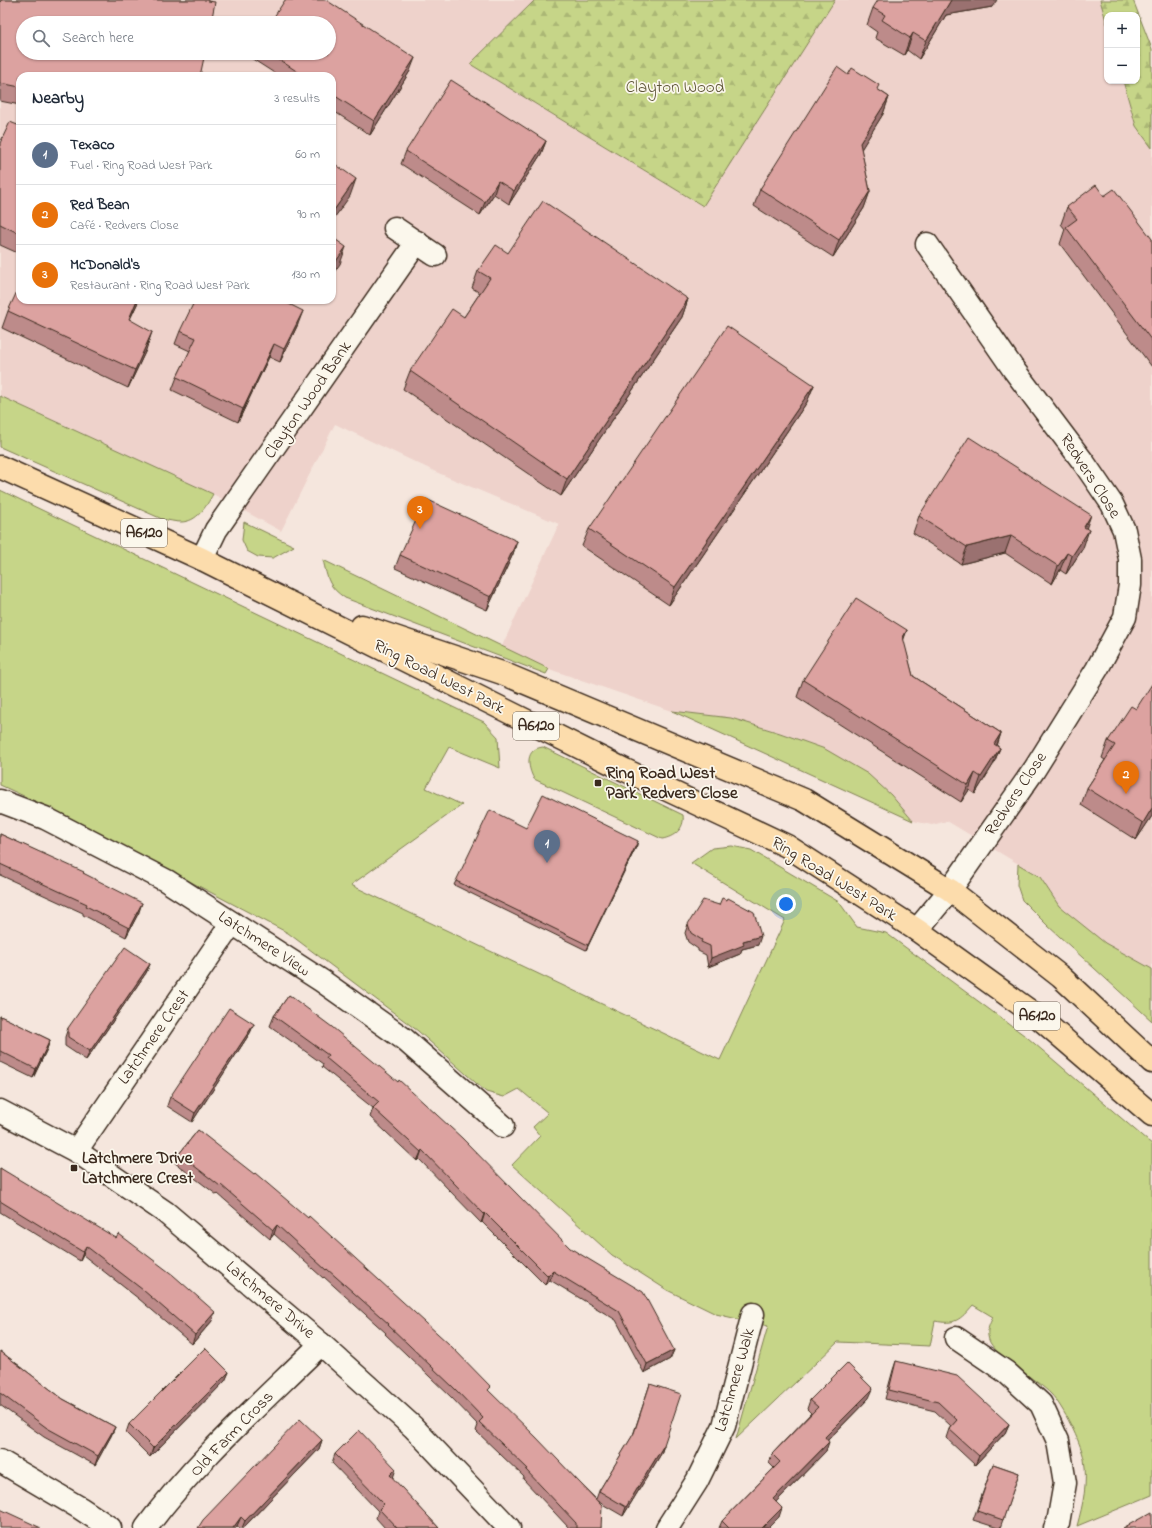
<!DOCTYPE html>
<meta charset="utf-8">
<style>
body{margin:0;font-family:"Indie Flower",sans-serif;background:#f2f2f3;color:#1f2937}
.controls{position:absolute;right:12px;top:12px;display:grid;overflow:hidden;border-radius:8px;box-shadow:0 1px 3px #0004}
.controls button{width:36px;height:36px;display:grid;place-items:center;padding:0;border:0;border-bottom:1px solid #e0e1e3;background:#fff;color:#1f2937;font:20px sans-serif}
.you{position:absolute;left:786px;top:904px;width:14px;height:14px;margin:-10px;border:3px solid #fff;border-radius:50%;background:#1a73e8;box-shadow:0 0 0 6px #1a73e833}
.badge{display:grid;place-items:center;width:26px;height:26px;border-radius:50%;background:#2563eb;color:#fff;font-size:13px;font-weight:700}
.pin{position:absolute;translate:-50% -33px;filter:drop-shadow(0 1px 2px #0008)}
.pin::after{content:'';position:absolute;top:21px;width:14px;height:12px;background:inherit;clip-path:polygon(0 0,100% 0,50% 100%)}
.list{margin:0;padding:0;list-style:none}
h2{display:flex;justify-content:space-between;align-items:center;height:52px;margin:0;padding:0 16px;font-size:17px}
h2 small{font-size:13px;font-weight:400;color:#747a83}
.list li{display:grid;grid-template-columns:26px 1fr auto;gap:12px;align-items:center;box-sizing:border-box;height:60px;padding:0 16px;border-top:1px solid #e0e1e3}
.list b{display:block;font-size:15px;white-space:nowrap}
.list p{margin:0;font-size:13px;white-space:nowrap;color:#747a83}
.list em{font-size:13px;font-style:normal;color:#747a83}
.icon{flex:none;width:22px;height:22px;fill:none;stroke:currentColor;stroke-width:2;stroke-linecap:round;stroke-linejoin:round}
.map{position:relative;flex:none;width:1152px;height:1528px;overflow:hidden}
.search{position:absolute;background:#fff;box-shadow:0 1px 3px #0004;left:16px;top:16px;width:320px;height:44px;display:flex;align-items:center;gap:10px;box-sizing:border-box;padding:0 14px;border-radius:22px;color:#747a83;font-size:15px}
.panel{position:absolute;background:#fff;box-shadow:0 1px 3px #0004;left:16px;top:72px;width:320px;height:232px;border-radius:12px}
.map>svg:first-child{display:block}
.built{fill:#eed2cb;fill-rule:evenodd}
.grass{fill:#c6d588;stroke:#808053}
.forest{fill:url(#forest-firs);stroke:#808053}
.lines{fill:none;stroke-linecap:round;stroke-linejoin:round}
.minor-casing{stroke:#3b2a1e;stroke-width:25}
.highway-casing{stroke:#3b2a1e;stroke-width:25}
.minor{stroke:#fbf7ec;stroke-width:22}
.highway{stroke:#fcdcac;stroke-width:22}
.wall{fill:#bd8b8a;stroke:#3b2a1e}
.shaded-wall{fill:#9a7170;stroke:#3b2a1e}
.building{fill:#dca2a0;stroke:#3b2a1e}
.poi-dot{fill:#3b2a1e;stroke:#fbf7ec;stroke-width:1.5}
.labels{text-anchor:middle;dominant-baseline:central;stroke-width:3.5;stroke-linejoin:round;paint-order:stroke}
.shield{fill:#fbf7ec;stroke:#75685c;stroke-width:1}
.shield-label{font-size:16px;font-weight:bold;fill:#3b2a1e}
.park-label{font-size:17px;fill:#5e5538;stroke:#fbf7ec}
.street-label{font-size:17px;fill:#3b2a1e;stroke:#fbf7ec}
.poi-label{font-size:17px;font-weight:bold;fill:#3b2a1e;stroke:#fbf7ec;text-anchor:start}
</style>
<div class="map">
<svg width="1152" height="1528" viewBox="0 0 1152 1528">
<defs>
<pattern id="forest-firs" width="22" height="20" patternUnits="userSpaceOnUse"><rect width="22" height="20" fill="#c6d588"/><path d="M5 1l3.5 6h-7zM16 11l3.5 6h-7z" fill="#abb775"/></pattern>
</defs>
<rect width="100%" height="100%" fill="#f5e6dd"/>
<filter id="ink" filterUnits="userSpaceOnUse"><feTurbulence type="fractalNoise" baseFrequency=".025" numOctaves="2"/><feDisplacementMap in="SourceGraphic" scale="8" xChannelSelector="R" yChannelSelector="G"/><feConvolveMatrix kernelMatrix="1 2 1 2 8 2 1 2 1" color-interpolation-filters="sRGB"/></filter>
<g filter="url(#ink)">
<path class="built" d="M0 0H535L470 64 702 206 835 0H1100L1107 24V81H1123L1136 126 1152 148V969L1105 944 1059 906 1040 877 947 821 932 825 913 821 891 795 825 749 780 733 731 718 672 711 549 669 502 646 559 524 436 472 335 424 281 531 213 494 0 396ZM23 23H329V53H23ZM20 76H332V300H20Z"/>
<g class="grass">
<path d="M0 396 213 494C206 507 197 522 181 522 175 522 168 520 162 519L0 447Z"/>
<path d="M0 490 484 722 498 737 500 768 449 747 426 788 462 805 351 885 720 1060 785 920 691 863 712 848 732 846 751 850 839 902 857 927 886 933 1028 1038 1148 1141 1152 1144V1495L1077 1526C1083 1504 1088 1483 1084 1459 1081 1443 1063 1406 1051 1394 1039 1381 993 1354 989 1340 986 1331 989 1325 993 1317L973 1305C960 1320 955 1325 935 1321L930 1346 838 1342 736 1439 768 1326 716 1314 667 1290 612 1255 512 1165 540 1136 533 1127 548 1113 519 1089 504 1097 486 1092 418 1031 288 933 52 809 0 785Z"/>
<polygon points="244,522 294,546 273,558 258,557 247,551 242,540"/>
<path d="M323 560 549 669 546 674 345 598C328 586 328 580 323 560Z"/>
<polygon points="672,711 731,718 780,733 825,749 868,774 891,795 913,821"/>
<path d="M543 747 683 815C685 829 674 837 662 839L534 779C527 766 525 749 543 747Z"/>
<polygon points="1018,864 1040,877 1059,906 1105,943 1152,969 1152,1021 1048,926 1022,900 1017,885"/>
</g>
<g class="forest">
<polygon points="535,0 835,0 703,206 470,64"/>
<polygon points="1100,0 1133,0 1152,49 1152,148 1136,126 1123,81 1137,81 1137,15 1107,15 1107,24"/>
</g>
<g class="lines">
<g class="minor-casing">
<g id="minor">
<polyline points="395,228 435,255"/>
<polyline points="202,559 216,530 417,242"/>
<polyline points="0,801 45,818 167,881 322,981 404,1039 503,1126"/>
<polyline points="917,930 950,890 1034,770 1097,669 1125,617 1130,585 1130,559 1124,530 1112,504 1084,463 1014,370 927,244"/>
<polyline points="0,1111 76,1151 165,1212 321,1344 413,1427 509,1528"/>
<polyline points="76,1151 232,923"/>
<polyline points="956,1338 1006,1372 1041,1404 1058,1441 1065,1483 1058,1523 1055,1528"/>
<polyline points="0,1461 80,1508 110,1528"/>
<path d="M146 1528C196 1460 261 1403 321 1344"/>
<polyline points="667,1528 697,1481 724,1426 753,1314"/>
</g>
</g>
<g class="highway-casing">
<g id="highway">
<polyline points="0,467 202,559 625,770 787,846 917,930 1038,1017 1152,1115"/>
<polyline points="362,626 502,673 804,800 950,890 1061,977 1152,1062"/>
</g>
</g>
<use href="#minor" class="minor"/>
<use href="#highway" class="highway"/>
</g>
<g class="wall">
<polygon points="0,0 208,0 20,76 20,105 0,101"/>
<polygon points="992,7 946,15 919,59 907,50 904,55 875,38 877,32 867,25 873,8"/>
<polygon points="253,53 329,53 410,71 370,135 332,110 332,76 279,76 251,58"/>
<polygon points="848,75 877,89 889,97 883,114 861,149 870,191 864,208 833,257 754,206 760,189"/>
<polygon points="20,126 20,254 0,245 0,143"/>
<polygon points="546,141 541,154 509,204 494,194 480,215 401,164 406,151"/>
<polygon points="1104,196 1152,239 1152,367 1060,244 1065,229 1061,224 1067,207"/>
<polygon points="508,253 688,299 682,317 561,496 403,389 410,371 464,317 480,293 472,288 478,271"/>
<polygon points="20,300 139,300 130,319 146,350 128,388 2,328 8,311"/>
<polygon points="298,324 280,362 269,357 238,422 172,390 177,377 190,351 175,344 180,331"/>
<polygon points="814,385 807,402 669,605 582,546 589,529"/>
<polygon points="919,516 1086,528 1083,548 1066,574 1060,570 1052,584 1005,553 961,564 913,533"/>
<polygon points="517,541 513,554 487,610 395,568 400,555"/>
<polygon points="907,630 903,640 913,676 1001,733 997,746 1000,748 993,765 975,794 969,790 961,802 797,697 803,680"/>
<polygon points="1136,709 1152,816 1136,840 1081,805 1087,788 1105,760 1102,758 1108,741"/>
<polygon points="526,828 637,845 586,950 454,885 456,881"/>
<polygon points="0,834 83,873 139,912 126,937 83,915 83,913 0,875"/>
<polygon points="688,924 758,945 742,949 740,954 708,967 706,955 698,951 698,949 688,942 685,933"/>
<polygon points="150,964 146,973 86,1060 65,1046 65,1037 68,1028"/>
<polygon points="289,995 570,1248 674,1350 670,1359 644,1373 616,1320 550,1280 545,1285 482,1222 481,1223 419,1159 417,1161 370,1117 373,1108 322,1067 323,1064 270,1026 274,1016"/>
<polygon points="0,1016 50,1040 47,1049 33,1078 0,1062"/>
<polygon points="254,1024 250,1033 192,1122 167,1106 170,1097"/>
<polygon points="198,1130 489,1392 596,1499 599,1491 633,1435 650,1384 664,1445 661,1454 623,1516 597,1501 601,1528 569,1528 523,1479 524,1477 476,1431 478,1425 451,1397 385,1334 386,1333 324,1277 323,1278 274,1234 270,1239 218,1194 217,1195 175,1163 179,1154"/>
<polygon points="0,1168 212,1321 192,1344 139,1299 83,1255 80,1261 0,1212"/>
<polygon points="0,1351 63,1399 115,1427 111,1436 95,1465 44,1437 0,1405"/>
<polygon points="896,1361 1009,1424 1005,1433 975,1465 946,1438 949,1429 951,1426 935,1411 885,1399 893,1370"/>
<polygon points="229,1372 225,1381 150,1457 126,1433 129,1424"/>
<polygon points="869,1398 828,1440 826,1451 776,1502 779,1517 768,1528 719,1528 722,1521 774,1468 769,1463 772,1454 811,1413 807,1409 810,1400"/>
<polygon points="322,1440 319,1449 243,1528 240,1528 237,1526 236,1528 198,1528"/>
<polygon points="335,1454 392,1478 439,1528 385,1528 376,1518 378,1511 332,1463"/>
<polygon points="993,1464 1019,1473 1000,1528 998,1528 973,1520"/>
</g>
<g class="shaded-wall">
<polygon points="951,0 997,0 992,7 946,15 919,59 926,41"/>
<polygon points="913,33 907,50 904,55 910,38"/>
<polygon points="415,58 410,71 370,135 374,121"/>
<polygon points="889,97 883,114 854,161 860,143"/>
<polygon points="546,141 541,154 509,204 514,191"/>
<polygon points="356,179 350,196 332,221 332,213"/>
<polygon points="498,181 494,194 480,215 485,202"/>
<polygon points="870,191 864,208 833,257 839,240"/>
<polygon points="346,247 340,264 332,275 332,267"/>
<polygon points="688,299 682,317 561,496 567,479"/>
<polygon points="137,300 139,300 122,336 129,319"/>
<polygon points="303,311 298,324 280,362 284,349"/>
<polygon points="152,332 146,350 128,388 135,370"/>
<polygon points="274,344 269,357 238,422 243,409"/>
<polygon points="814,385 807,402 669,605 675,587"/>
<polygon points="1091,515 1085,532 1084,527"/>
<polygon points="1089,530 1083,548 1066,574 1072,556"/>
<polygon points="1011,536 1005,553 961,564 967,547"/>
<polygon points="517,541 513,554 487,610 491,597"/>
<polygon points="1067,553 1060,570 1052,584 1058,566"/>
<polygon points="907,630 901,647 903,637"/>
<polygon points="1001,733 995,750 994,744"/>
<polygon points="1000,748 993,765 975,794 981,777"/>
<polygon points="975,773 969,790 961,802 968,785"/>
<polygon points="1152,808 1152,816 1136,840 1143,823"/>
<polygon points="638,841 637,845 586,950 588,945"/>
<polygon points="142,903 139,912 126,937 129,928"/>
<polygon points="761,936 758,945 742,949 740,954 708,967 711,958 743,941"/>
<polygon points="150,964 146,973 86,1060 90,1051"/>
<polygon points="254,1024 250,1033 192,1122 195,1113"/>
<polygon points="50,1040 47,1049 33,1078 36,1069"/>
<polygon points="422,1150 419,1159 417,1161 421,1152"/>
<polygon points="485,1213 482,1222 481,1223 484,1214"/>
<polygon points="277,1225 274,1234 270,1239 273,1230"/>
<polygon points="86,1246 83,1255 80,1261 83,1252"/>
<polygon points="553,1271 550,1280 545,1285 548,1276"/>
<polygon points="215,1312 212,1321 192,1344 195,1335"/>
<polygon points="674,1350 670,1359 644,1373 647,1364"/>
<polygon points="229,1372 225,1381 150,1457 153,1448"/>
<polygon points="873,1389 869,1398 822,1446 825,1437"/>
<polygon points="1009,1424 1005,1433 975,1465 979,1456"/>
<polygon points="115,1427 111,1436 95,1465 98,1456"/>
<polygon points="322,1440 319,1449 243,1528 242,1528 245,1521"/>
<polygon points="829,1442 826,1451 770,1508 773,1499"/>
<polygon points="664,1445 661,1454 623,1516 626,1507"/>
<polygon points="396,1469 393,1478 386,1484 390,1475"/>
<polygon points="782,1508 779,1517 768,1528 762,1528"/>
<polygon points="241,1517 237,1526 236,1528 233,1528"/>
</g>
<g class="building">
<polygon points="1,0 208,0 208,1 215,2 211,23 23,23 23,53 205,53 200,76 20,76 20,87 0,83 0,3"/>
<polygon points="285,0 326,0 415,58 374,121 332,94 332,76 304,76 269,53 329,53 329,23 270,23"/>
<polygon points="878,0 951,0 926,41 913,33 910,38 882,20 885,15 873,8"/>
<polygon points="837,67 848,75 852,68 879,85 877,89 889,97 860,143 870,191 839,240 760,189"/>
<polygon points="451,80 546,141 514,191 498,181 485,202 406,151"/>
<polygon points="10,122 20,126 20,234 0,224 0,143"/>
<polygon points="332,162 356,179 332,213"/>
<polygon points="1096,185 1104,196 1114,189 1152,239 1152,341 1066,227 1077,219 1067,207"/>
<polygon points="543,201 688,299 567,479 410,371 452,309 464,317 490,278 478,271 496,245 508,253"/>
<polygon points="332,237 346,247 332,267"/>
<polygon points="20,285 20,300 137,300 129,319 152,332 135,370 8,311"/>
<polygon points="195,300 281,300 303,311 284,349 274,344 243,409 177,377 196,338 180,331"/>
<polygon points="727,326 814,385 675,587 589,529"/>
<polygon points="969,437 1091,515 1084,527 1089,530 1072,556 1067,553 1058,566 1011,536 967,547 919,516"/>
<polygon points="426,499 517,541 491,597 400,555"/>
<polygon points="856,598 907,630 903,637 913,676 1001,733 994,744 1000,748 981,777 975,773 968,785 803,680"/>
<polygon points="1152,684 1152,808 1143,823 1087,788 1115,745 1108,741 1131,706 1136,709"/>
<polygon points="543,794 638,841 588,945 456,881 490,810 526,828"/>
<polygon points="0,834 84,872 83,873 142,903 129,928 86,906 87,904 0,864"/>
<polygon points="722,898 727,900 728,898 754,912 761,936 743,941 744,945 711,958 710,946 701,942 702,940 691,933 688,924 703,900 719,905"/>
<polygon points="125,947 150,964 90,1051 68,1037 68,1028"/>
<polygon points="289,995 332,1027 398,1082 399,1080 462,1138 570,1248 643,1292 674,1350 647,1364 619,1311 553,1271 548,1276 485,1213 484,1214 422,1150 421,1152 373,1108 379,1102 326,1058 328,1055 274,1016"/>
<polygon points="229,1008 254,1024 195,1113 170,1097"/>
<polygon points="0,1016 7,1019 50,1040 36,1069 0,1051"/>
<polygon points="198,1130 254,1174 255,1173 308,1218 309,1216 449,1344 491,1387 488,1390 536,1437 602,1506 601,1528 576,1528 576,1523 526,1470 528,1469 479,1422 483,1418 454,1388 388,1325 389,1324 327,1269 326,1270 277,1225 273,1230 221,1185 220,1186 179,1154"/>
<polygon points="0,1168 116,1238 119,1234 173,1275 215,1312 195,1335 143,1290 86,1246 83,1252 0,1201"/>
<polygon points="205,1348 229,1372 153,1448 129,1424"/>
<polygon points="0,1351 63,1399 115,1427 98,1456 47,1428 0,1393"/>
<polygon points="896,1361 957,1376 1009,1424 979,1456 949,1429 957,1420 938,1402 889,1390"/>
<polygon points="847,1363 873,1389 825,1437 829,1442 773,1499 782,1508 762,1528 729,1528 722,1521 780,1462 772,1454 818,1407 810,1400"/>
<polygon points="650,1384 681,1394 664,1445 626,1507 599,1491 634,1433"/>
<polygon points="300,1419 322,1440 245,1521 241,1517 233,1528 198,1528 203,1520"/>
<polygon points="359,1430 396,1469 390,1475 439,1528 397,1528 379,1509 384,1504 335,1454"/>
<polygon points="993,1464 1019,1473 1003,1520 977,1511"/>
<polygon points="0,1509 41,1528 0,1528"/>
<polygon points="1152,1512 1152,1528 1123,1528"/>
</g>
</g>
<g class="poi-dot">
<rect x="594" y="779" width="8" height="8" rx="2"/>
<rect x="70" y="1164" width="8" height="8" rx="2"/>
</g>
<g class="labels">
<g class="shield">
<rect x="121" y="519" width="46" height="28" rx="3"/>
<rect x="513" y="712" width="46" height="28" rx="3"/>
<rect x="1014" y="1002" width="46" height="28" rx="3"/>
</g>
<g class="shield-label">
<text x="144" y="533">A6120</text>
<text x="536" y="726">A6120</text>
<text x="1037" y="1016">A6120</text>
</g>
<g class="park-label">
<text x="675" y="87">Clayton Wood</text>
</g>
<g class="street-label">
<text transform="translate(308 400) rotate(-55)">Clayton Wood Bank</text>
<text transform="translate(1090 476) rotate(57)">Redvers Close</text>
<text transform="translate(439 677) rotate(27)">Ring Road West Park</text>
<text transform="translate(1016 794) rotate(-56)">Redvers Close</text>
<text transform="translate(834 879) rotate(32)">Ring Road West Park</text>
<text transform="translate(264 944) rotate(33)">Latchmere View</text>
<text transform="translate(154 1037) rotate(-55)">Latchmere Crest</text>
<text transform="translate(270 1300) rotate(40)">Latchmere Drive</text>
<text transform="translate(735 1380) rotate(-74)">Latchmere Walk</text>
<text transform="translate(232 1434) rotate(-46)">Old Farm Cross</text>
</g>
<g class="poi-label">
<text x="606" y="773">Ring Road West<tspan x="606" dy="20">Park Redvers Close</tspan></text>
<text x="82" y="1158">Latchmere Drive<tspan x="82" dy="20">Latchmere Crest</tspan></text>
</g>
</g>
</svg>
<div class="controls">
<button>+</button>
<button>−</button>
</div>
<div class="you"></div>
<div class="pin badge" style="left:547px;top:863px;background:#5c6f8a">1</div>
<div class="pin badge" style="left:1126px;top:794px;background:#e8710a">2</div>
<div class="pin badge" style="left:420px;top:529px;background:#e8710a">3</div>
<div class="search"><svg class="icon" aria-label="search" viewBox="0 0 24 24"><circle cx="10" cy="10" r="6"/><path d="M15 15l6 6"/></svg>Search here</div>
<section class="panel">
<h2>Nearby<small>3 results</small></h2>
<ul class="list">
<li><span class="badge" style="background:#5c6f8a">1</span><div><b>Texaco</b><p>Fuel · Ring Road West Park</p></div><em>60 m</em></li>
<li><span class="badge" style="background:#e8710a">2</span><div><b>Red Bean</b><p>Café · Redvers Close</p></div><em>90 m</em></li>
<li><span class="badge" style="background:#e8710a">3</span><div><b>McDonald's</b><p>Restaurant · Ring Road West Park</p></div><em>130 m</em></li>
</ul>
</section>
</div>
